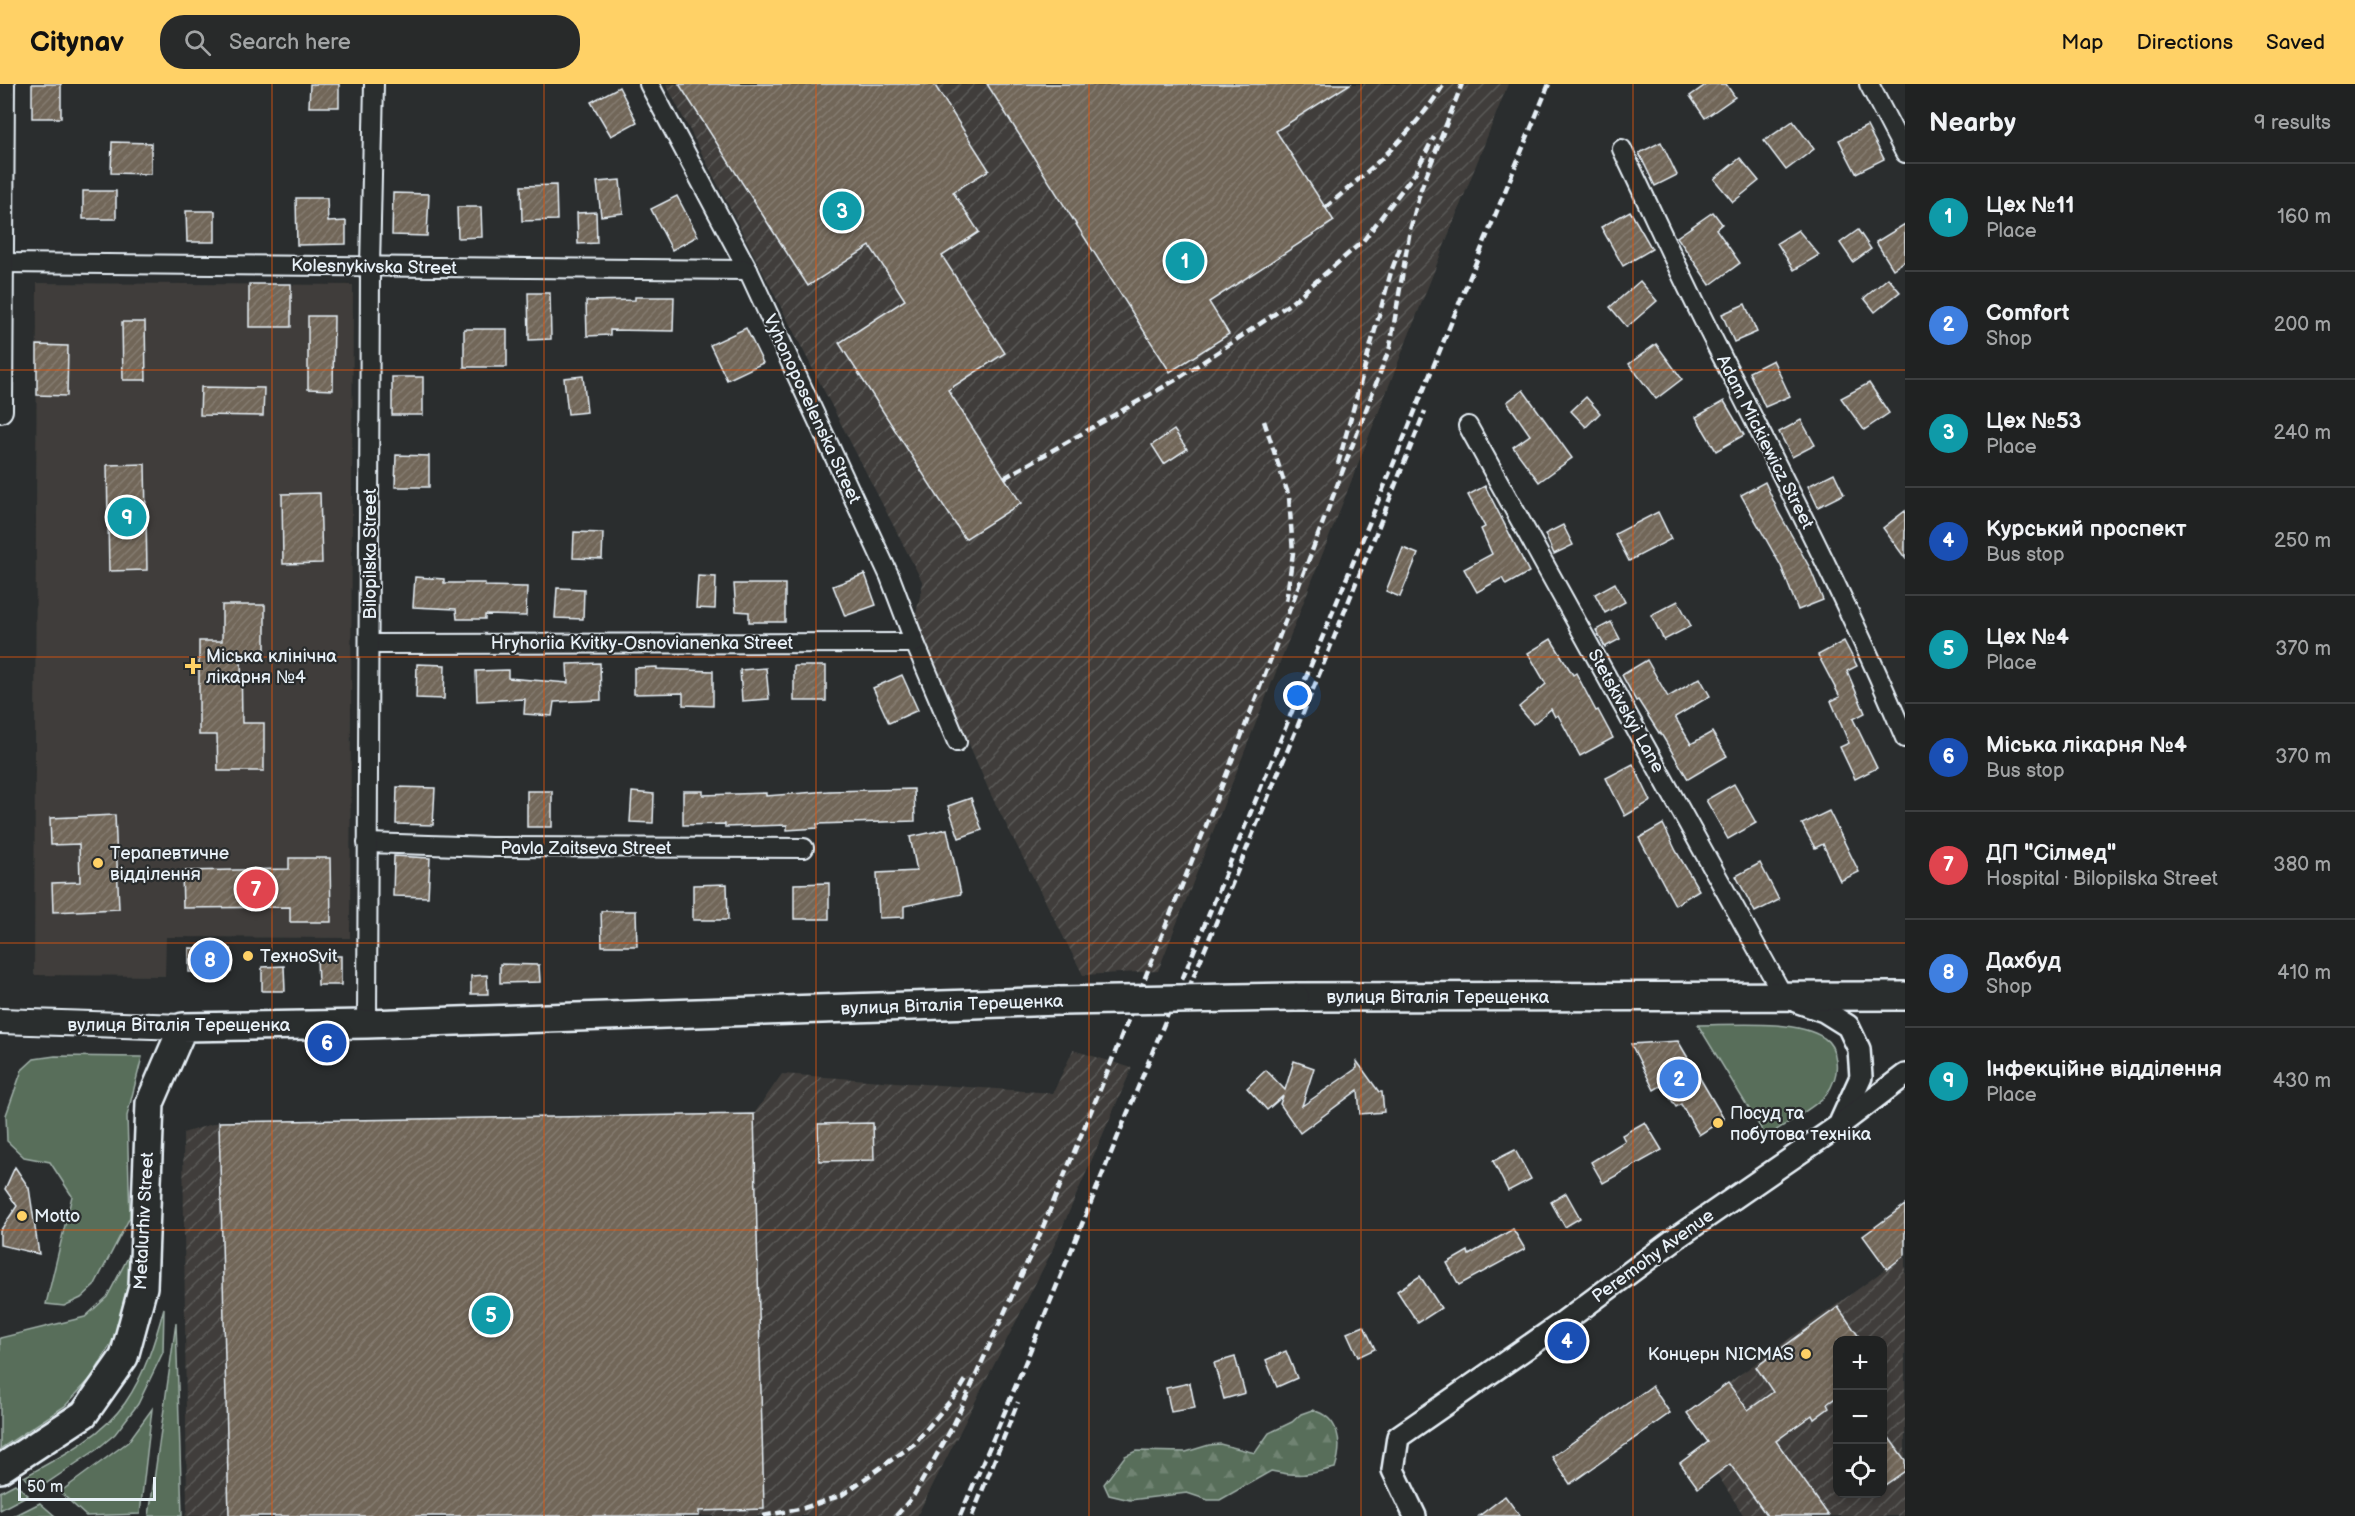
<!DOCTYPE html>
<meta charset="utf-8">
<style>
body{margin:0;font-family:"Balsamiq Sans",sans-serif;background:#282a2a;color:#f1f3f6}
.controls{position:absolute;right:18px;bottom:18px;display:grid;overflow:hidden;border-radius:12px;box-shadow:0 3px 9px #0003}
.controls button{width:54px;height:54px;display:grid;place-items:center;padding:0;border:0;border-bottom:2px solid #3d3f40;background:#202222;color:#f1f3f6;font:30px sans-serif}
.scale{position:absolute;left:18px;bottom:15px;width:138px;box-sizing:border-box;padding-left:6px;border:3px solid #e8f1f8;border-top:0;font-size:16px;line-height:21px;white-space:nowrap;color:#e8f1f8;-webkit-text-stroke:4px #2a2d2e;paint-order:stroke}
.you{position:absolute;left:1298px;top:612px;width:21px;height:21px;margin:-15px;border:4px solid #fff;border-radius:50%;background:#1a73e8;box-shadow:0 0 0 9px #1a73e833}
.badge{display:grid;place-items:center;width:39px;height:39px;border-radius:50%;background:#ffd166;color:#fff;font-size:20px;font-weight:700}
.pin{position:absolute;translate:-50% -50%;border:3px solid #fff;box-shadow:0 2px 6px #0006}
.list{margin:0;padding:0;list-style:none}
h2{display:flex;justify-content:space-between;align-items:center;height:78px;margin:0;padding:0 24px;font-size:26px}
h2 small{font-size:20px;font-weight:400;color:#a2a4a5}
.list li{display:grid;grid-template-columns:39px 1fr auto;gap:18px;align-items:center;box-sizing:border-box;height:108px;padding:0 24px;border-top:2px solid #3d3f40}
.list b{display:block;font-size:22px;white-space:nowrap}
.list p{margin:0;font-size:20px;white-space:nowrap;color:#a2a4a5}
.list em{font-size:20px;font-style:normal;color:#a2a4a5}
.icon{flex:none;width:33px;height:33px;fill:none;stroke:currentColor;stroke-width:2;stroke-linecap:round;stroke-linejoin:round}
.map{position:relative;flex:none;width:1905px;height:1432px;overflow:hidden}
header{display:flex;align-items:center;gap:36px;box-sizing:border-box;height:84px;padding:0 30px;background:#ffd166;color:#111}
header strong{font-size:28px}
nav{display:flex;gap:33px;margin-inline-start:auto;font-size:21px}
.search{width:420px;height:54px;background:#282a2a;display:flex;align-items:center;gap:15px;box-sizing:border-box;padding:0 21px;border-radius:24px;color:#a2a4a5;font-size:22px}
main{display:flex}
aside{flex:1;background:#202222}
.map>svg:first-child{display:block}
.built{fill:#3f3e3b}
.industrial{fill:url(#industrial-furrows);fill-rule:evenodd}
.grass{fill:#586e5a;stroke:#a0b0a9;stroke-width:1.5}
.forest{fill:url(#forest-firs);stroke:#a0b0a9;stroke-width:1.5}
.building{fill:url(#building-hatch);stroke:#e8f1f8;stroke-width:1.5}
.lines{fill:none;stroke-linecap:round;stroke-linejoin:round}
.minor-casing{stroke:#e8f1f8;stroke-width:22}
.tertiary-casing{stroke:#e8f1f8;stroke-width:26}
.secondary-casing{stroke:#e8f1f8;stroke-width:28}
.primary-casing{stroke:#e8f1f8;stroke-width:32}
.minor{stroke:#2a2d2e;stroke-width:18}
.tertiary{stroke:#2a2d2e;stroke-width:21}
.secondary{stroke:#2a2d2e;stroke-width:24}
.primary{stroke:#2a2d2e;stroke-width:27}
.rail{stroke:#e8f1f8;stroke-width:4.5;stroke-dasharray:9 4.5;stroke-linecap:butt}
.primary-bridge-casing{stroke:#e8f1f8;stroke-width:32;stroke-linecap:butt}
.primary-bridge{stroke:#2a2d2e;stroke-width:27}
.grid{fill:none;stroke:#e8590c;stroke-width:1.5;stroke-opacity:0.55}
.poi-dot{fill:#ffd166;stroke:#2a2d2e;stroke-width:2}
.labels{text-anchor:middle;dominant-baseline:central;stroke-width:4.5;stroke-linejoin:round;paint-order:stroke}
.street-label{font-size:18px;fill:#e8f1f8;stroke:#2a2d2e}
.poi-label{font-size:18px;fill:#e8f1f8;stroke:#2a2d2e;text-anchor:start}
</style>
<header>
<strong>Citynav</strong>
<div class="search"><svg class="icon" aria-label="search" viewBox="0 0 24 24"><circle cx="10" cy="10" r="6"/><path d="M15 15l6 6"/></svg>Search here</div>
<nav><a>Map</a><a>Directions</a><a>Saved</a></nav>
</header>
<main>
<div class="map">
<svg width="1905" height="1432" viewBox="0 0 1905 1432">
<defs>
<pattern id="industrial-furrows" width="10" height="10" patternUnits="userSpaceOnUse" patternTransform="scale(1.5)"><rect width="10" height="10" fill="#3f3e3b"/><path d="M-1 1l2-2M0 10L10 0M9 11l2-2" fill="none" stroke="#5b5a58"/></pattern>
<pattern id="forest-firs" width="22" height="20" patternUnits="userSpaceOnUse" patternTransform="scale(1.5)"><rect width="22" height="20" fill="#586e5a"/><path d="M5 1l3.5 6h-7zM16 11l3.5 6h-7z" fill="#708372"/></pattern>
<pattern id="building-hatch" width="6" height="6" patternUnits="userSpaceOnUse" patternTransform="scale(1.5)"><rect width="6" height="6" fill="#716658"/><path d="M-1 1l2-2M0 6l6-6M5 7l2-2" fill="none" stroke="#857c71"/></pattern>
</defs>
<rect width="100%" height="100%" fill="#2a2d2e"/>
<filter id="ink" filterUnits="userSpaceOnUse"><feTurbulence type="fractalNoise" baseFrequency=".0167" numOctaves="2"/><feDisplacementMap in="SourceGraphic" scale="12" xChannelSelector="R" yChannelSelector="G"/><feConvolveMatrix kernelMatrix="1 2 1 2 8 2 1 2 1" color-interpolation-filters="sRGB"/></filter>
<g filter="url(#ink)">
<polygon class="built" points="37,199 353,201 350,854 166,853 165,892 34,891"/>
<g class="industrial">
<polygon points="666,0 1508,0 1158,887 1083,891 990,709 915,534 923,499"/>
<polygon points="1073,966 1132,984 1051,1169 917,1432 185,1432 187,1427 183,1049 219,1038 754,1030 782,990 1053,1009"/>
<path d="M1905 1171V1432H1744L1717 1390 1698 1404 1680 1379 1708 1358 1687 1329ZM1838 1256H1882V1410H1838Z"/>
</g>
<g class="grass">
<path d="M1698 941C1731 941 1796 935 1824 954 1832 959 1835 968 1836 977 1838 989 1833 1002 1826 1011 1817 1022 1780 1043 1766 1053Z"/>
<polygon points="55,972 142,973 127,1032 130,1133 94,1202 81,1214 64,1222 46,1220 72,1112 50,1078 24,1073 7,1057 6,1031 22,986 34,975"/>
<polygon points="134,1162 127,1221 112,1258 92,1293 65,1322 0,1365 0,1254 85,1233 107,1213"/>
<path d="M164 1224 163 1268 138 1320 115 1350 96 1366 38 1405 24 1393C60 1373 101 1353 125 1319 145 1290 155 1257 164 1224Z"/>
<polygon points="176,1239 182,1432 149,1432"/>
<polygon points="152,1325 140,1430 86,1432 60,1408 128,1358"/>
<polygon points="15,1400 28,1411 0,1426 0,1408"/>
<polygon points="40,1419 55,1432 14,1432"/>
</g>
<path class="forest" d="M1312 1326C1340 1333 1343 1360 1335 1384 1307 1391 1299 1393 1271 1387L1220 1416H1208L1187 1409 1130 1416 1109 1411 1104 1400 1125 1372 1136 1367 1186 1368 1209 1361 1220 1360 1255 1369 1269 1349 1292 1338 1301 1330Z"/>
<g class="building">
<rect x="32" y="0" width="29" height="34"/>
<polygon points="310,0 339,0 339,23 309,23"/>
<polygon points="679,0 934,0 989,86 953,108 979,148 942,172 1005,269 948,306 1021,419 965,455 839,259 905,216 870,162 808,202"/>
<polygon points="987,0 1350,0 1276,47 1334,137 1209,218 1229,250 1170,288"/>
<polygon points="1707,0 1726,0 1735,13 1705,34 1690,12"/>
<polygon points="619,3 637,38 611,52 591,18"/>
<polygon points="1793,37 1814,65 1786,86 1764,57"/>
<polygon points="1867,42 1884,75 1856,89 1839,56"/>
<polygon points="112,58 151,59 151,90 111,89"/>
<polygon points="1661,58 1677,91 1655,102 1639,69"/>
<polygon points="1740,74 1759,97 1733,118 1714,95"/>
<polygon points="620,96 623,129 601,132 597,98"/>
<polygon points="556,101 557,136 522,137 521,102"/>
<rect x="83" y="107" width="33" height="28"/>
<polygon points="393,109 429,110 427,152 392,151"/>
<polygon points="677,112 698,152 672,166 651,125"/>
<polygon points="296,114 327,114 328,138 346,137 346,160 297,161"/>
<polygon points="457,123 481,123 482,153 458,154"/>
<polygon points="186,127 215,127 215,158 187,158"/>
<polygon points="1630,127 1652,165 1623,182 1601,143"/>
<polygon points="596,128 597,159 578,160 577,129"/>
<polygon points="1713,128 1722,140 1716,145 1740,179 1710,201 1677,153"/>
<polygon points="1905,140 1905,177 1893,185 1876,158"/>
<polygon points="1798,146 1819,171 1794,186 1777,159"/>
<polygon points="1858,146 1871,165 1853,178 1840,159"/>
<polygon points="1888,194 1900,208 1875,228 1864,214"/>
<polygon points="1640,197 1657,217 1627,243 1610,223"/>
<rect x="249" y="200" width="42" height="43"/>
<polygon points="528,209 550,209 551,255 529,256"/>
<polygon points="635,213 674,213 673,247 610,246 610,251 587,252 586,217 635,216"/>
<polygon points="1745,220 1757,248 1734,258 1722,230"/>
<polygon points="308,232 334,232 333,306 308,305"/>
<polygon points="122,238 145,238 146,296 123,296"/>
<polygon points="746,244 763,279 727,296 710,261"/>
<rect x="464" y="245" width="43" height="38"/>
<polygon points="1656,260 1682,295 1656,315 1629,280"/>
<polygon points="37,261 68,262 67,312 37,311"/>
<polygon points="1773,276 1790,312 1765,323 1749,288"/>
<polygon points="583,292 587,328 568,330 564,294"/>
<rect x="392" y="293" width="31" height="38"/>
<polygon points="1869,299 1889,329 1864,346 1841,314"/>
<polygon points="201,303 264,304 263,332 200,331"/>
<polygon points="1523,306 1572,374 1539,398 1513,363 1530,351 1507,318"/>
<polygon points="1586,313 1600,329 1586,343 1571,327"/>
<polygon points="1724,317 1744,351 1716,367 1696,333"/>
<polygon points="1801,336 1815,361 1792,373 1779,348"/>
<polygon points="1174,346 1187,365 1164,380 1152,361"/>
<polygon points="396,371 429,372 429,403 395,403"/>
<polygon points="145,380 147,486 109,487 107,381"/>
<polygon points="1834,389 1844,410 1818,423 1808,402"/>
<polygon points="1765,398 1778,427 1810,484 1823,516 1798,526 1781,482 1741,411"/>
<polygon points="1485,402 1529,488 1506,501 1502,494 1477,508 1464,485 1492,470 1481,445 1485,443 1468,411"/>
<polygon points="320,409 322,479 283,480 282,410"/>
<polygon points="1905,427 1905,474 1883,444"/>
<polygon points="1658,428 1671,455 1629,477 1615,450"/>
<polygon points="1563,441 1573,461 1554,470 1545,450"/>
<polygon points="574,448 603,449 602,475 573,474"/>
<polygon points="1403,464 1418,470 1400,513 1386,507"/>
<polygon points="865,490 876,521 845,532 833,502"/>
<polygon points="698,492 716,493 715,525 696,524"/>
<polygon points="415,493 444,495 444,499 485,499 485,502 527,503 526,532 485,531 485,535 457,535 456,525 413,523"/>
<polygon points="1615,499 1625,518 1605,529 1595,510"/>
<polygon points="734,500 785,500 785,538 749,538 749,528 736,527"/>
<polygon points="557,504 584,505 583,535 555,534"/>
<polygon points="1678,517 1691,542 1664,556 1651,531"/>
<polygon points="222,521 265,521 265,570 241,570 242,639 264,639 264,687 218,687 217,651 199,651 199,557 222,557"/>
<polygon points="1611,538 1620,555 1605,563 1596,546"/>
<polygon points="1551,555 1573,591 1576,589 1596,627 1598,626 1613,654 1580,672 1558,631 1555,633 1551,625 1533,640 1519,623 1546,600 1528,569"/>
<polygon points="1844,557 1857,582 1847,587 1865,629 1853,635 1877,684 1855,695 1840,663 1849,659 1831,617 1840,613 1818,571"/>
<polygon points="1647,576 1668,613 1700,594 1710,612 1675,633 1691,660 1712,648 1727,672 1688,695 1660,648 1659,649 1638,616 1636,617 1622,591"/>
<polygon points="600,579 601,616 554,618 552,632 524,630 525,615 477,617 476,587 508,586 508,594 568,599 567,580"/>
<polygon points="417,580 445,581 444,615 416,614"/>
<rect x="794" y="582" width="32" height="35"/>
<polygon points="657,583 657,585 713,587 713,622 683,621 683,609 634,610 634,584"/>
<polygon points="766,584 769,615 742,617 740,586"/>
<polygon points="902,591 918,626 889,639 873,604"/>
<polygon points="1633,680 1651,717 1625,732 1606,694"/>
<polygon points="1734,700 1756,739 1728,755 1706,716"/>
<polygon points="397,703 435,704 433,741 396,740"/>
<polygon points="914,705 915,737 817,740 818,744 787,746 787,741 725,743 725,740 683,741 683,707 703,707 703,711 766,709 766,712 829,707"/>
<rect x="527" y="707" width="25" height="36"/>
<polygon points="632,708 654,710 653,739 630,738"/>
<polygon points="971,714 982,746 959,754 948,722"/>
<polygon points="1829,727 1859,788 1840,797 1823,760 1815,764 1802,740"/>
<polygon points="115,731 119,825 53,828 52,799 80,798 79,760 51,761 50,734"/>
<polygon points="1663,740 1676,767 1699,806 1675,821 1639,754"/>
<polygon points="947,745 961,810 904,822 904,833 879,834 877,789 917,787 910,753"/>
<polygon points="394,772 430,774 428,813 393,812"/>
<polygon points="289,774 330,774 331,838 290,838 290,823 183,824 182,787 289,785"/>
<polygon points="1760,779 1779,816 1755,828 1736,792"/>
<polygon points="829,799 829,835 794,835 794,800"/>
<polygon points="727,800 728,836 693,836 693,801"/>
<polygon points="601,827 636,827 637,862 602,862"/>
<polygon points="189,864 231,865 231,888 189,888"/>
<polygon points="317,872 341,872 341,901 318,901"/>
<polygon points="500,880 539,881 540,898 500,899"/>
<polygon points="284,882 285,907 262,907 262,883"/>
<polygon points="487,891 488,910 471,910 471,892"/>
<polygon points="1678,957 1724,1035 1699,1051 1681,1020 1676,1023 1662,1001 1654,1006 1631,960"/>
<polygon points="1356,976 1379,1008 1382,1008 1384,1028 1360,1030 1358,1006 1300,1049 1280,1020 1283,1012 1267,1026 1247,1004 1266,986 1285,1006 1294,977 1314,984 1302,1022 1357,984"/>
<polygon points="754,1030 764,1425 699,1427 699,1432 229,1432 219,1038"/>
<polygon points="1645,1038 1662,1066 1603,1099 1591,1078 1625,1057 1622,1051"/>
<polygon points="873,1039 874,1076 819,1077 818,1040"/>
<polygon points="1515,1066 1531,1095 1508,1107 1493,1077"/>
<polygon points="15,1083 29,1104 39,1170 0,1161 0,1147 17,1122 5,1105"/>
<polygon points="1566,1109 1580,1134 1565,1143 1551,1118"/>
<polygon points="1905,1121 1905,1171 1887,1185 1863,1152"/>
<polygon points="1513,1145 1525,1165 1459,1201 1447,1179 1468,1167 1469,1171"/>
<polygon points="1420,1192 1441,1224 1418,1239 1397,1207"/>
<polygon points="1838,1223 1862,1257 1838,1257 1838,1312 1827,1320 1829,1324 1814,1335 1812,1331 1776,1357 1829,1432 1767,1432 1730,1380 1698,1404 1680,1379 1708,1358 1687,1329 1728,1299 1748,1326 1773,1308 1756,1283"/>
<polygon points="1364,1242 1375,1265 1358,1273 1347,1249"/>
<polygon points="1286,1267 1297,1294 1277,1303 1266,1276"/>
<polygon points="1235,1273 1245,1309 1224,1315 1214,1279"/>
<polygon points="1190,1299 1195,1324 1171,1328 1166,1304"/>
<polygon points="1652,1302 1670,1329 1570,1400 1552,1373"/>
<polygon points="1882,1344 1905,1376 1905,1387 1882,1403"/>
<polygon points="1505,1412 1520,1432 1479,1432"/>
</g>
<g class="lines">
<g class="minor-casing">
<g id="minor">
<polyline points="649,0 748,186 890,493 915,559 957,658"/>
<polyline points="1869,0 1905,69"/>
<path d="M1622 65C1653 130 1683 197 1716 261 1782 391 1849 520 1905 654"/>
<polyline points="1,179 748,186"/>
<polyline points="1468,342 1784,913"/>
<polyline points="369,560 915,559"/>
<polyline points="367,759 491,763 804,764"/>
<polyline points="367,940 370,183 374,0"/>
</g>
</g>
<g class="tertiary-casing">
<g id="tertiary">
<polyline points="1796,917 1824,927 1848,942 1859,965 1861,993 1841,1037"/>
<polyline points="1415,1432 1393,1386 1398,1353 1558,1242 1679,1152 1837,1043 1905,991"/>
</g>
</g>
<g class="secondary-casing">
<g id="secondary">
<polyline points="0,326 2,0"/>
<polyline points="0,937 183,943"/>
</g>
</g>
<g class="primary-casing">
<g id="primary">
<polyline points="1295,913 1905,912"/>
<polyline points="0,1385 84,1330 124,1273 143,1203 150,1019 183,943 367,940 1060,917"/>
</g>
</g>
<use href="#minor" class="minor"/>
<use href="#tertiary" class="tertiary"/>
<use href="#secondary" class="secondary"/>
<use href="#primary" class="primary"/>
<g class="rail">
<path d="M1325 124C1370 86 1413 50 1444 0"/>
<polyline points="1264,337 1289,413 1293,469 1286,518"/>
<polyline points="1338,380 1391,188 1401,161"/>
<polyline points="1004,394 1179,294 1291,219 1363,157 1415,89 1434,53"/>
<polyline points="1178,930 1323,581 1425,327"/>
<polyline points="763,1432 804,1424 842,1411 914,1360 961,1304 967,1294"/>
<polyline points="896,1432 914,1411 953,1342 1040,1150 1104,996 1229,684 1390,263 1410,146 1421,105 1462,0"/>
<polyline points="960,1432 1012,1311 1549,0"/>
<polyline points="972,1432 1018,1318"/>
</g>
<g class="primary-bridge-casing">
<polyline id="primary-bridge" points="1060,917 1295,913"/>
</g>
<use href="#primary-bridge" class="primary-bridge"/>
</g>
</g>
<path class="grid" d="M272 0V1432M544 0V1432M816 0V1432M1089 0V1432M1361 0V1432M1633 0V1432M0 286H1905M0 573H1905M0 859H1905M0 1146H1905"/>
<g class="poi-dot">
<path d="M190 573h6v6h6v6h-6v6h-6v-6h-6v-6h6z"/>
<circle cx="98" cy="779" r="6"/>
<circle cx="248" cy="872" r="6"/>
<circle cx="1718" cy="1039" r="6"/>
<circle cx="22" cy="1132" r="6"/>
<circle cx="1806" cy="1270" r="6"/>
</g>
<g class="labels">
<g class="street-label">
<text transform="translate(374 183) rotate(1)">Kolesnykivska Street</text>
<text transform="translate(812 325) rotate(65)">Vyhonoposelenska Street</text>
<text transform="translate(1765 358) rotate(63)">Adam Mickiewicz Street</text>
<text transform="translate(370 470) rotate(-90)">Bilopilska Street</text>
<text x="642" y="559">Hryhoriia Kvitky-Osnovianenka Street</text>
<text transform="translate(1626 627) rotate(61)">Stetskivskyi Lane</text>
<text x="586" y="764">Pavla Zaitseva Street</text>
<text x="1438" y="913">вулиця Віталія Терещенка</text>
<text transform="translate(952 921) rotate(-2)">вулиця Віталія Терещенка</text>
<text x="179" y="941">вулиця Віталія Терещенка</text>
<text transform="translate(144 1137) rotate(-87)">Metalurhiv Street</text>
<text transform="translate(1653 1172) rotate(-36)">Peremohy Avenue</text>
</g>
<g class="poi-label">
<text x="206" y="572">Міська клінічна<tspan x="206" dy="21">лікарня №4</tspan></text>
<text x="110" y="769">Терапевтичне<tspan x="110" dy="21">відділення</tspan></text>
<text x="260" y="872">ТехноSvit</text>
<text x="1730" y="1029">Посуд та<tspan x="1730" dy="21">побутова техніка</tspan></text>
<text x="34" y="1132">Motto</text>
<text x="1794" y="1270" text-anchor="end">Концерн NICMAS</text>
</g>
</g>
</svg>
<div class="controls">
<button>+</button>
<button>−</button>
<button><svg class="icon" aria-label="locate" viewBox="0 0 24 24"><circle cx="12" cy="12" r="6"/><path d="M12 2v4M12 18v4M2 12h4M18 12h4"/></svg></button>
</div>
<div class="scale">50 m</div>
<div class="you"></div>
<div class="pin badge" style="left:1185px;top:177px;background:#0f9aa8">1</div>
<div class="pin badge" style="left:1679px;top:995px;background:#3f7fe0">2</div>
<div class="pin badge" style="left:842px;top:127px;background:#0f9aa8">3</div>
<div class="pin badge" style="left:1567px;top:1257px;background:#1a4fb4">4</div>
<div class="pin badge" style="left:491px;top:1231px;background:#0f9aa8">5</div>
<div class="pin badge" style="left:327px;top:959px;background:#1a4fb4">6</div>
<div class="pin badge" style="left:256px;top:805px;background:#e0444e">7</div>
<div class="pin badge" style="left:210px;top:876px;background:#3f7fe0">8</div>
<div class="pin badge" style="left:127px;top:433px;background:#0f9aa8">9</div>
</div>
<aside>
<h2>Nearby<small>9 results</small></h2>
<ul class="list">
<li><span class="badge" style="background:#0f9aa8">1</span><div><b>Цех №11</b><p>Place</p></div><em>160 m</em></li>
<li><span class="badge" style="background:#3f7fe0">2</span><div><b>Comfort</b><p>Shop</p></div><em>200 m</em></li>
<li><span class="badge" style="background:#0f9aa8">3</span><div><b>Цех №53</b><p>Place</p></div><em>240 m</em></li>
<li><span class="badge" style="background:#1a4fb4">4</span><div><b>Курський проспект</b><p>Bus stop</p></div><em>250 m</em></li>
<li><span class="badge" style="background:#0f9aa8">5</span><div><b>Цех №4</b><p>Place</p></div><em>370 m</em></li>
<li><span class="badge" style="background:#1a4fb4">6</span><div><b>Міська лікарня №4</b><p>Bus stop</p></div><em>370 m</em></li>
<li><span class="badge" style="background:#e0444e">7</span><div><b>ДП &quot;Сілмед&quot;</b><p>Hospital · Bilopilska Street</p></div><em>380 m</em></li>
<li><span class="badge" style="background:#3f7fe0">8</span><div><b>Дахбуд</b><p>Shop</p></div><em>410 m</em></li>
<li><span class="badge" style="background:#0f9aa8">9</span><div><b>Інфекційне відділення</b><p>Place</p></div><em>430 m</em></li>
</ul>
</aside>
</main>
